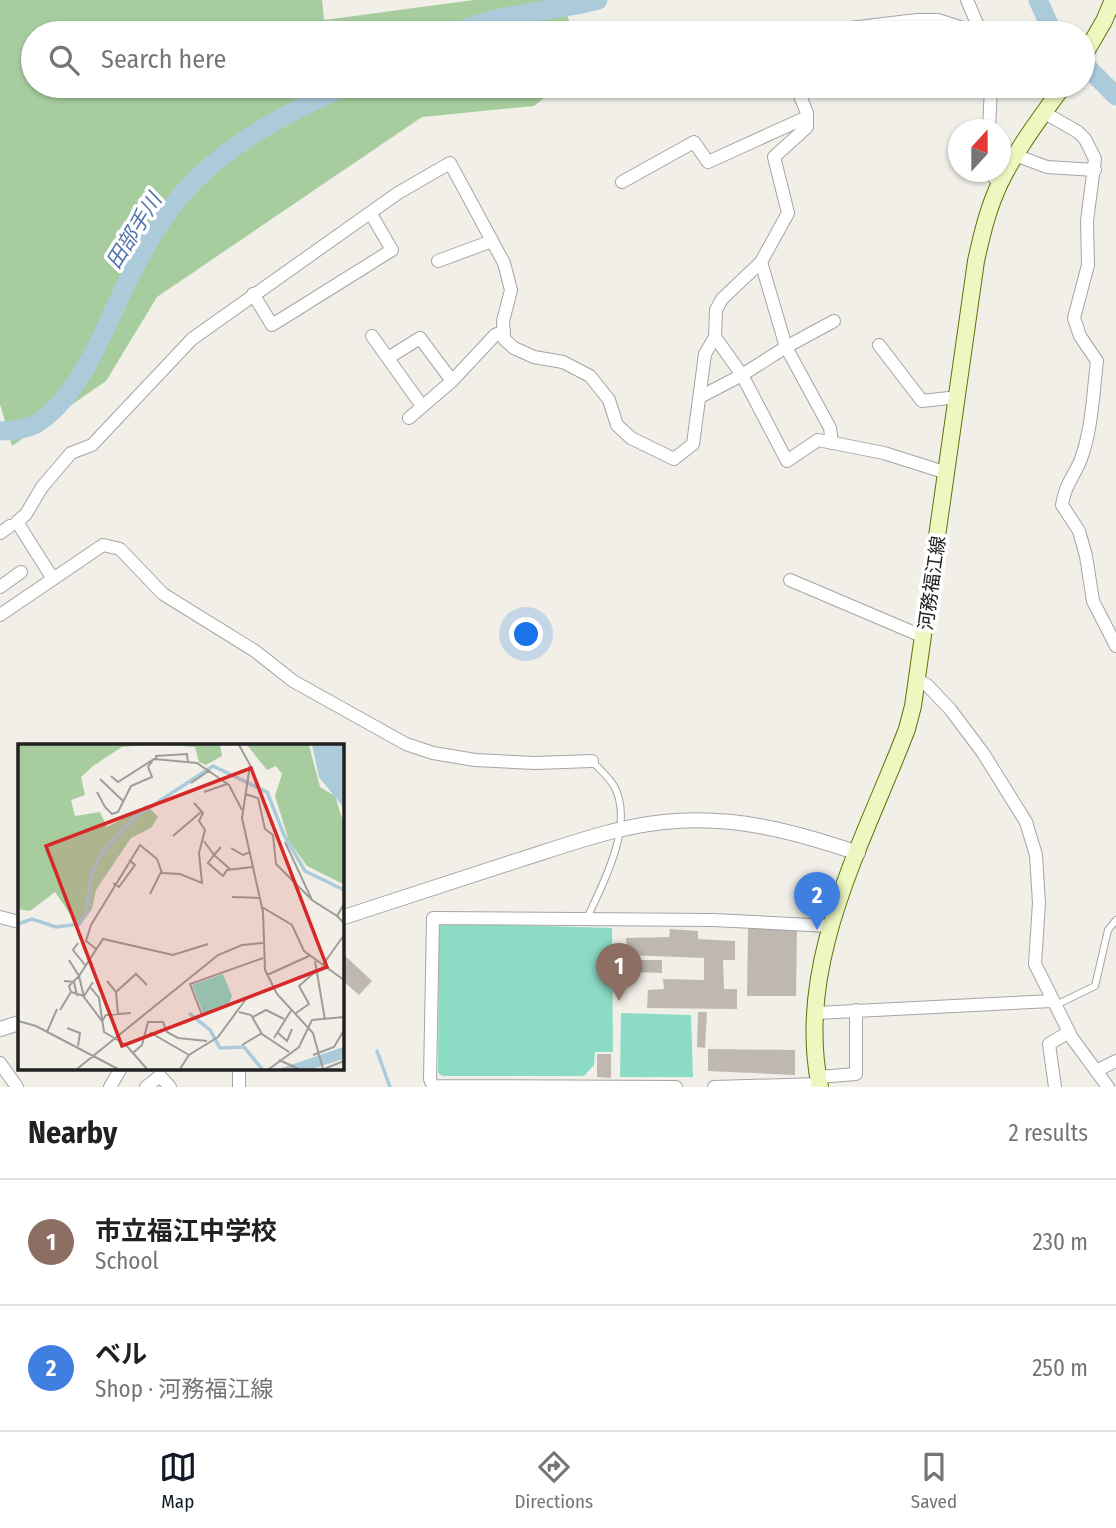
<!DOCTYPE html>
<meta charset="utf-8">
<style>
body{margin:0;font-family:"Fira Sans Condensed","Noto Sans JP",sans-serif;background:#f6f6f6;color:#202124}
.compass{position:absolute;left:948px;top:119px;width:63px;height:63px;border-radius:50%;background:#fff;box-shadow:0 2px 5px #0004;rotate:21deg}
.you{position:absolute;left:527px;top:635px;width:24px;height:24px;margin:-18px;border:5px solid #fff;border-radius:50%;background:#1a73e8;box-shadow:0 0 0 10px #1a73e833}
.badge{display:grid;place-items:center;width:46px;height:46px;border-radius:50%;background:#111827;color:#fff;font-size:23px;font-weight:700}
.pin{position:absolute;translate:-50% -58px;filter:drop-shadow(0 2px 4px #0008)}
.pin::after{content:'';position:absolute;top:37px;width:24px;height:21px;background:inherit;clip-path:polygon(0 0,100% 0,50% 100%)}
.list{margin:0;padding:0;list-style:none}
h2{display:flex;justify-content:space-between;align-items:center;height:91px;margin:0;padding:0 28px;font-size:30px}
h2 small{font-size:23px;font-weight:400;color:#757577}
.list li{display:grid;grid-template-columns:46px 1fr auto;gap:21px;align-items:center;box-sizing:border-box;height:126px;padding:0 28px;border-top:2px solid #e0e0e0}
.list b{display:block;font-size:26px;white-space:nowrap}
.list p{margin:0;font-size:23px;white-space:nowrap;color:#757577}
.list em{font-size:23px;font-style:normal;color:#757577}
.icon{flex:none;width:38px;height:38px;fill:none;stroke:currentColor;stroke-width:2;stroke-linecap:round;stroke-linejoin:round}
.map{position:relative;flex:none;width:1116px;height:1087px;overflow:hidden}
.search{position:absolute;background:#fff;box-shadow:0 2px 5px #0004;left:21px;right:21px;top:21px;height:77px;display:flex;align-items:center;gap:18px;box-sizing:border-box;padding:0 24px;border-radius:38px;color:#757577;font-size:26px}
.sheet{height:343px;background:#fff}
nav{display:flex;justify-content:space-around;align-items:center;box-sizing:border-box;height:98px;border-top:2px solid #e0e0e0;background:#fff;font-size:19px;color:#757577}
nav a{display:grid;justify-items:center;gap:4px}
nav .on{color:#111827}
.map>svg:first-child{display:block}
.forest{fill:#a7cd9f}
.pitch{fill:#8bdbc5}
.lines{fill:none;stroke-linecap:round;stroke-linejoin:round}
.stream{stroke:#abcbdb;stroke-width:3.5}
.river{stroke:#abcbdb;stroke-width:19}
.building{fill:#beb8b1}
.service-casing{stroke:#a5a5a5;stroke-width:8}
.minor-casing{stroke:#a5a5a5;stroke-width:14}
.tertiary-casing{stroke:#a5a5a5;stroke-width:16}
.secondary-casing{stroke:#5d740b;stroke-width:18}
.service{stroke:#fff;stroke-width:6}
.minor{stroke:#fff;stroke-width:12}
.tertiary{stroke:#fff;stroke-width:14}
.secondary{stroke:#edf7c0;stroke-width:16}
.labels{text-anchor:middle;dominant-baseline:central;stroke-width:7;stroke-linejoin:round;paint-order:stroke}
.street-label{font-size:19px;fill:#212121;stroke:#fff}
.water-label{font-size:21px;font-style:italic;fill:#5174ac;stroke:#fff}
.inset-river{fill:none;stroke:#abcbdb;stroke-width:3.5}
.inset-road{fill:none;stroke:#9e9d98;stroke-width:2}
.view{fill:#d62828;fill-opacity:0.15;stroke:#d62828;stroke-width:3.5}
.inset-edge{fill:none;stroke:#212121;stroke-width:3.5}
</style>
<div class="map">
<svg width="1116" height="1087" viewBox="0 0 1116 1087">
<rect width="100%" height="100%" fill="#f1efe8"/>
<polygon class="forest" points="0,0 322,0 324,20 474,0 561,0 574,33 33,33 33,86 558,86 534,106 422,117 157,297 106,381 12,446 0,404"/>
<g class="pitch">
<polygon points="444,923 612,928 613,1052 595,1052 594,1065 584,1076 443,1076 438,1073 439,927"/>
<polygon points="621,1013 691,1015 693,1077 620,1077"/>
</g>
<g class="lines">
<polyline class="stream" points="377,1051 390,1087"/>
<g class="river">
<polyline points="1038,0 1053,33"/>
<path d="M457 33C501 11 551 13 598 0"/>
<polyline points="1083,63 1116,96"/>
<path d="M0 431C13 431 24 430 36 424 76 400 101 338 120 297 139 257 162 213 194 181 237 138 291 112 345 86"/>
</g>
</g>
<g class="building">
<polygon points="748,928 797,928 796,996 747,996"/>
<polygon points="670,929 698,931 698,939 735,941 735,960 723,960 724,989 737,989 737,1009 647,1008 648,990 664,989 663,979 704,980 704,958 628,955 626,938 669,937"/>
<polygon points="341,952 372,981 359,995 341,979"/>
<polygon points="635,960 662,960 662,973 636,972"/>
<polygon points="698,1012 707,1012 705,1048 697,1047"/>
<polygon points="708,1049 795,1050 795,1075 708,1071"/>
<polygon points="597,1054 611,1054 611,1078 597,1077"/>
</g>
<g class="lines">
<g class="service-casing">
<g id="service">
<path d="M587 918C603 884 635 824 614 786 609 777 599 769 592 761"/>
<polyline points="1054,1006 1095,986 1108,930 1116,920"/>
</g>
</g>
<g class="minor-casing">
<g id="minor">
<polyline points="967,0 981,33"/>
<polyline points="850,28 917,20 938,20 978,33"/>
<polyline points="930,33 934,20"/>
<polyline points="891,87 895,86"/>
<path d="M1045 113 1078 132 1085 139 1095 159 1087 221 1088 265 1074 318 1080 336 1097 361C1093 394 1092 429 1081 459 1074 477 1065 484 1062 505L1079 531 1086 556 1093 601 1116 646"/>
<polyline points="989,130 991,86"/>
<polyline points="1015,155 1047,167 1095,170"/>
<polyline points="989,172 1000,184"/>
<polyline points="622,182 694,142 708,162 807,117"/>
<polyline points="438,261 492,241"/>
<polyline points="761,262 786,347 742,375 787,461 818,440 884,453 947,473"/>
<polyline points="253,294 272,325 392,250 371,214"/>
<polyline points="372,336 422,406"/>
<polyline points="879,345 922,401 958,397"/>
<polyline points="388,358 420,338 452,381"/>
<polyline points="700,397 742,375 715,337"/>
<polyline points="409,418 452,381 495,335 504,331"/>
<polyline points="832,443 830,428 786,347 834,321"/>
<polyline points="0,533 10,526"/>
<polyline points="53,579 17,522 26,514 42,487 71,453 92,445 192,339 398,193 450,163 504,263 511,290 503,321 504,339 514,348 534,357 563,362 590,376 609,400 617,425 631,438 674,459 693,444 705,354 715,337 716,310 722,299 761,262 788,213 774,157 807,127 807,113 796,86"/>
<polyline points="790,580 924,637"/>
<polyline points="0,587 21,572"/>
<polyline points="0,615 103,545 120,549 163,594 255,651 293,681 406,744 433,753 475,760 535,763 592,761"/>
<polyline points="918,680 927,685 950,709 983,753 1026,822 1036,855 1039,903 1035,964 1072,1038 1108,1087"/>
<polyline points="0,917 19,922"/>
<polyline points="816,1013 1052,1001"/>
<polyline points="0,1063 17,1087"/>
<polyline points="239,1068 239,1087"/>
<polyline points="1096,1071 1116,1061"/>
<polyline points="818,1077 856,1074 856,1010"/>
<polyline points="110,1087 121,1068"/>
<polyline points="146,1087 160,1076 170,1087"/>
<polyline points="676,1087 433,1086 430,1079 433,918 713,920 830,926"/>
<polyline points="714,1087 819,1084"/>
<polyline points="1055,1087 1049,1044 1069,1032"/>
</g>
</g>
<g class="tertiary-casing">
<g id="tertiary">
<path d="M341 918C401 899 460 879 519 860 567 845 614 827 664 822 733 815 793 831 858 853"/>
<polyline points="0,1029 19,1023"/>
</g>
</g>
<g class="secondary-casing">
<g id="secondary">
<polyline points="1083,57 1104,21 1113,0"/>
<path d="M820 1087C794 963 864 842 907 729L913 706 976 261C982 234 988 208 1000 183 1017 148 1041 117 1063 86"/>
</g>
</g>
<use href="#service" class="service"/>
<use href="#minor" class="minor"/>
<use href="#tertiary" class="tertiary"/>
<use href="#secondary" class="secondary"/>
</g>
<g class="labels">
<g class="street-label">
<text transform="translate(932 583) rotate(-82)">河務福江線</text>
</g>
<g class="water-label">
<text transform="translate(134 231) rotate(-58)">田部手川</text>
</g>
</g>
<g transform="translate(18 744)">
<rect width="326" height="326" fill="#f1efe8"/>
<path d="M0 1H125L104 3 75 22 63 33 67 51 53 56 57 72 82 68 89 83 129 61 140 73 133 84 113 94 78 146 74 165 61 183 37 148 12 167 0 165ZM148 1H202L204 12 188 21 181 18 177 3ZM229 1H291L302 43 317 52 325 77V140L289 122 271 97 257 52 264 30 258 22 249 26Z" fill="#a7cd9f"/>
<path d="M205 230 214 252 211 259 185 269 174 241Z" fill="#8bdbc5"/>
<path d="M294 1H325V63L301 33ZM325 303V315L294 325H261Z" fill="#abcbdb"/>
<path class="inset-river" d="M0 180 14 175 38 183 61 180 68 169 74 129 85 107 117 73 195 22 249 48 266 91 287 127 326 146M171 269 192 286 202 304 226 303 244 325"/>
<path class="inset-road" d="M221 1 232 21 224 74 245 168 247 226 259 250 295 289 305 325M138 16V12L169 10 170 19M93 32 100 38 136 15 179 19 211 41 224 66M82 35 105 57M173 39 192 26M79 48 87 63 94 70 100 68 113 42 134 33 130 23 135 16M186 48 209 40M227 50 240 54 247 85 255 91 258 120 294 156M155 92 183 68M186 97 196 111 190 119 205 132 209 126 235 123M267 98 294 156 319 172M203 103 196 111 212 125M213 104 225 111 232 108M95 139 101 143 117 121 111 116M132 150 143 128M214 153 242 154M326 160 319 172 326 179M244 163 274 181 286 207 326 236M60 199 55 206 67 221M78 205 68 197 73 181 122 101 139 115 144 129 162 130 184 139 181 109 187 86 181 77 185 69 176 59M245 214 172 240 184 271 254 244M51 216 61 232 51 242 53 248M297 217 307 276M304 222 326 191M249 231 291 212M46 237 56 238 59 252M89 237 98 248 100 270M73 244 81 254 86 288 108 301 129 325M98 248 118 230 129 241M42 266 53 248 66 252 75 238M221 268 233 271 244 290 271 308M113 269 88 271 84 277 66 253 61 232 85 195 155 211 190 200M278 269 291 260 281 242 298 227M235 273 248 266 266 275M0 277 18 282 100 325M49 284 62 289 60 302M29 288 39 265M259 288 269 297 274 285M130 293 133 289 171 311M256 294 274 265M224 301 244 289M115 309 124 301 130 278H145L149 288 160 294 189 297M295 311 316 303 326 286M261 316 281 325M59 325 200 211 224 201 245 199M162 325 171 311 200 293 228 255M251 325 281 303 294 276 326 273M306 325 326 317"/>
<path class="view" d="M233 24 309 223 104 302 28 102Z"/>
<rect width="326" height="326" class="inset-edge"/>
</g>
</svg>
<svg class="compass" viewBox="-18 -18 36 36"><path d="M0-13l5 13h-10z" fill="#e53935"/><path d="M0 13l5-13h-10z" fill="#757577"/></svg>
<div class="you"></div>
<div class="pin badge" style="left:619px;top:1001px;background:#8d6e63">1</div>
<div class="pin badge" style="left:817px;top:930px;background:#3f7fe0">2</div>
<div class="search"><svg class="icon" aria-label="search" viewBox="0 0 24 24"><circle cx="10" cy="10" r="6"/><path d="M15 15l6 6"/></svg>Search here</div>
</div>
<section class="sheet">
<h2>Nearby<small>2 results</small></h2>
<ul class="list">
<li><span class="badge" style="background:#8d6e63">1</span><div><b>市立福江中学校</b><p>School</p></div><em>230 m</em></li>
<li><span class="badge" style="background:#3f7fe0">2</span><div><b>ベル</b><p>Shop · 河務福江線</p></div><em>250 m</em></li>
</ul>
</section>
<nav>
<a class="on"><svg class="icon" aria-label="map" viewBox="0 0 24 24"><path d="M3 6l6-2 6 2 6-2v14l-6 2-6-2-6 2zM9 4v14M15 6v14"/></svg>Map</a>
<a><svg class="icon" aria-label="directions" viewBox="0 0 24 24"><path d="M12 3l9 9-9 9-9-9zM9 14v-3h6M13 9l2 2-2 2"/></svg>Directions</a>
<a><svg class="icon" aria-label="saved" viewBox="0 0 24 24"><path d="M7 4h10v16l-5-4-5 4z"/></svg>Saved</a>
</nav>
